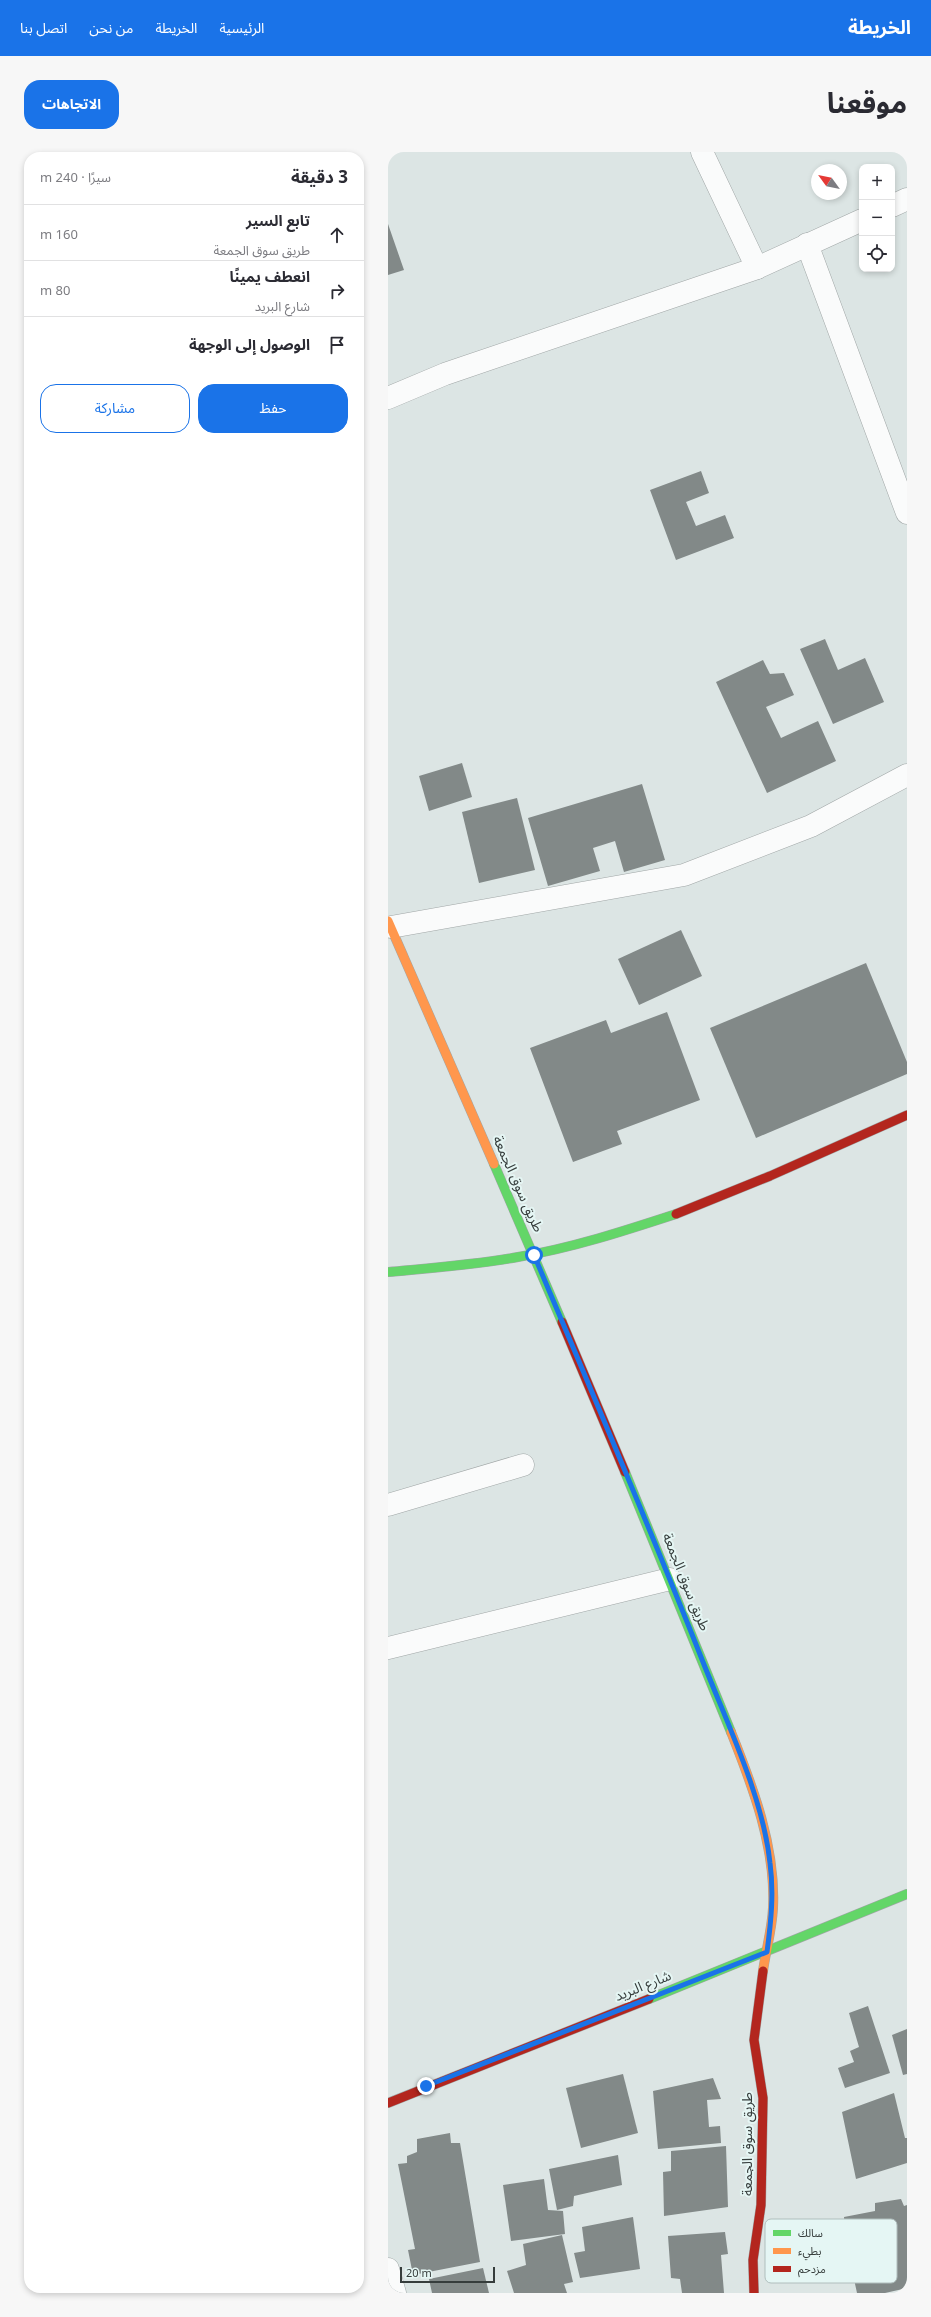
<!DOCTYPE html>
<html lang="ar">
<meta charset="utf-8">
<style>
body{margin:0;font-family:Georgia,"Noto Sans Arabic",serif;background:#f7f7f7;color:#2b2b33;direction:rtl}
.controls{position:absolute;right:12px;top:12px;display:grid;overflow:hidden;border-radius:8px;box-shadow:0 2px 6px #0003}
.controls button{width:36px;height:36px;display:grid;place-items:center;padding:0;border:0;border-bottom:1px solid #e1e1e2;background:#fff;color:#2b2b33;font:20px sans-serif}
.compass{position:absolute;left:423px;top:12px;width:36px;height:36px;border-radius:50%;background:#fff;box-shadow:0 2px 6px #0003;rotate:303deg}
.scale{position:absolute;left:12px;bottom:10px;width:95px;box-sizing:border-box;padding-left:4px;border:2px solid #363d3c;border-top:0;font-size:11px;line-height:14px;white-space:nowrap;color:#363d3c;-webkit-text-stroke:3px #e5f6f4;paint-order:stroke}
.stop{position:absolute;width:12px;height:12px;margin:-9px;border:3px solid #1a73e8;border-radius:50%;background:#fff}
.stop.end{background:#1a73e8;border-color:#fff;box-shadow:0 1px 4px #0008}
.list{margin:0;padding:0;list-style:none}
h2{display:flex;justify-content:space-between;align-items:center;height:52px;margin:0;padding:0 16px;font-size:17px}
h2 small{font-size:13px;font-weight:400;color:#7c7c81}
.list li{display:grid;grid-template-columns:26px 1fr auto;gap:12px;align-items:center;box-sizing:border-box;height:56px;padding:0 16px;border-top:1px solid #e1e1e2}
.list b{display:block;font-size:15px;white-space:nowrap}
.list p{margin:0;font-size:13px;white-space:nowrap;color:#7c7c81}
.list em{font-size:13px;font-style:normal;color:#7c7c81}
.actions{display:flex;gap:8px;padding:12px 16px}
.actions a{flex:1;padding:9px 0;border:1px solid #1a73e8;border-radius:16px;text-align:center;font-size:14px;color:#1a73e8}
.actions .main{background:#1a73e8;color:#fff}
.icon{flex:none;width:22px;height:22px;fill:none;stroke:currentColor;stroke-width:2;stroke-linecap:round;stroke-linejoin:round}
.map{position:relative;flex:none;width:519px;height:2141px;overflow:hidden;direction:ltr;border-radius:16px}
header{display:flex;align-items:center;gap:24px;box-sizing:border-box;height:56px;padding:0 20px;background:#1a73e8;color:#fff}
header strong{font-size:19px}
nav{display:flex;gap:22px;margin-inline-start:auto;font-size:14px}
.intro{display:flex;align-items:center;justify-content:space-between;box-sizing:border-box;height:96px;padding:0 24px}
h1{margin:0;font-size:28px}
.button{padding:10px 18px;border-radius:16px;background:#1a73e8;color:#fff;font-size:14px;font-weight:700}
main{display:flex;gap:24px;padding:0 24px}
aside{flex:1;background:#fff;border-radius:16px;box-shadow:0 2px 6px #0003}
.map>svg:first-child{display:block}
.building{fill:#828988}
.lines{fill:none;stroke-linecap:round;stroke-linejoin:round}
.street-casing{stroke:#a0a6a6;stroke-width:23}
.fast-casing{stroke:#a0a6a6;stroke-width:10}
.slow-casing{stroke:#a0a6a6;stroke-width:10}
.jam-casing{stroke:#a0a6a6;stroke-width:10}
.street{stroke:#fafbfb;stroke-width:22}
.fast{stroke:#63d668;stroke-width:9}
.slow{stroke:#ff974d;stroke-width:9}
.jam{stroke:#b3261e;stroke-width:9}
.route{stroke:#1a73e8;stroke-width:5}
.labels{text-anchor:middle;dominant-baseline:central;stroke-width:4;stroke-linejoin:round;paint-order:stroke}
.street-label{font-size:14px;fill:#363d3c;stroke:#e5f6f4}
.key{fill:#e5f6f4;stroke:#b0bebd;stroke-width:1}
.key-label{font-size:11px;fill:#363d3c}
</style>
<header>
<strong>الخريطة</strong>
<nav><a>الرئيسية</a><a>الخريطة</a><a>من نحن</a><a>اتصل بنا</a></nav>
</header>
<div class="intro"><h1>موقعنا</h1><a class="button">الاتجاهات</a></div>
<main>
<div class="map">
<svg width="519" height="2141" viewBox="0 0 519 2141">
<rect width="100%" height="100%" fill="#dce5e4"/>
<g class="building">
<polygon points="0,72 16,118 0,123"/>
<polygon points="313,319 321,341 298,350 308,374 337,363 346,386 288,408 262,338"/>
<polygon points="437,487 450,518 477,506 496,550 445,572 412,497"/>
<polygon points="375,508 382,522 396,521 406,543 378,555 393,586 430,569 448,609 379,641 328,530"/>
<polygon points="74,611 84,645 41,659 31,624"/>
<polygon points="254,632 277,708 236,720 227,689 205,696 212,719 160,734 140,666"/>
<polygon points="129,646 147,718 91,731 74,660"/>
<polygon points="293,778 314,824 251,853 230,807"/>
<polygon points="478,811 519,910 519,922 368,986 322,876"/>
<polygon points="279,860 312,948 229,979 234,992 185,1010 142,896 218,868 223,881"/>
<polygon points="480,1854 502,1921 457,1936 450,1916 466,1910 462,1899 471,1895 461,1861"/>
<polygon points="519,1877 519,1922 515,1923 504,1883"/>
<polygon points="235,1922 250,1981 193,1996 178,1936"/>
<polygon points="325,1926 333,1947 319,1948 321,1975 332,1974 333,1991 270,1997 265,1939"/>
<polygon points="506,1941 517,1986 519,1986 519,2011 468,2027 454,1960"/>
<polygon points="62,1981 63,1991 72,1991 92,2110 25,2123 20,2098 27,2097 10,2012 19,2011 19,2004 29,2000 29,1987"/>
<polygon points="338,1994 340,2055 276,2064 275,2020 283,2019 283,1999"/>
<polygon points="230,2003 234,2033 186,2044 185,2054 169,2058 161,2017"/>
<polygon points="156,2027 160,2058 175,2059 177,2082 123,2089 115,2033"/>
<polygon points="513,2047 516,2054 519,2053 519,2136 497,2141 469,2141 459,2095 469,2092 466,2083 457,2080 456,2065 487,2059 487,2051"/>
<polygon points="245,2065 252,2117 192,2126 186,2101 197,2099 194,2075"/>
<polygon points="337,2080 340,2102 333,2103 336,2141 294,2141 292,2127 283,2126 280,2084"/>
<polygon points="174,2083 185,2130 176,2132 179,2141 126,2141 119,2119 138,2113 135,2092"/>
<polygon points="95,2116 101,2141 44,2141 41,2127"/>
</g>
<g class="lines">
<g class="street-casing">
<g id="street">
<polyline points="314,0 369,116"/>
<polyline points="504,54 519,47"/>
<polyline points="419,92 519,361"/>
<polyline points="0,246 57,222 369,116 474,68"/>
<polyline points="3,775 296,723 423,674 519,623"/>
<polyline points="0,1353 135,1313"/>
<polyline points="0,1496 282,1427"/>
<polyline points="0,2117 7,2141"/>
</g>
</g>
<g class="fast-casing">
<g id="fast">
<polyline points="106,1012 174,1170"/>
<path d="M0 1120C43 1116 87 1113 130 1105 184 1096 236 1079 288 1062"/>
<polyline points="237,1320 343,1580"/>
<polyline points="261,1847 519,1742"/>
</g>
</g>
<g class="slow-casing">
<g id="slow">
<polyline points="0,769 106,1012"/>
<path d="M343 1580C365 1635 388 1696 385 1756 384 1777 378 1798 375 1819"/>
</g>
</g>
<g class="jam-casing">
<g id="jam">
<polyline points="288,1062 382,1024 519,963"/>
<polyline points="174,1170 237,1320"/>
<polyline points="0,1951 261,1847"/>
<polyline points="366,2141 365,2108 373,2053 375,1946 366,1888 375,1819"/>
</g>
</g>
<use href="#street" class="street"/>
<use href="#fast" class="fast"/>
<use href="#slow" class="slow"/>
<use href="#jam" class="jam"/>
</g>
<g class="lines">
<path class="route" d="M38 1934 379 1800C383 1770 386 1741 382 1711 375 1645 339 1571 315 1510 261 1373 203 1238 146 1103"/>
</g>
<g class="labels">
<g class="street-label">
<text transform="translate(130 1032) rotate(66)">طريق سوق الجمعة</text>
<text transform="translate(298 1430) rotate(68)">طريق سوق الجمعة</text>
<text transform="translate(255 1834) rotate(-22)">شارع البريد</text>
<text transform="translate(359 1992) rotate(-90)">طريق سوق الجمعة</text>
</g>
</g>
<rect x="377" y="2067" width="132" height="64" rx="6" class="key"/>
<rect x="385" y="2078" width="18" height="6" fill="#63d668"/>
<rect x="385" y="2096" width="18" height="6" fill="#ff974d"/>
<rect x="385" y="2114" width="18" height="6" fill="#b3261e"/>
<g class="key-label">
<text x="410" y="2085">سالك</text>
<text x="410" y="2103">بطيء</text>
<text x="410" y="2121">مزدحم</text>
</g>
</svg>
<div class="controls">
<button>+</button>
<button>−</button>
<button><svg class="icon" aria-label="locate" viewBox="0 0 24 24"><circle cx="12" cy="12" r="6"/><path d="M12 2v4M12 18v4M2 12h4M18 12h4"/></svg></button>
</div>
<svg class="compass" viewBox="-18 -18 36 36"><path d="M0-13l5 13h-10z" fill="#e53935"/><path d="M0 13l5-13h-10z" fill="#7c7c81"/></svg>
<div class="scale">20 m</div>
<div class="stop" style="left:146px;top:1103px"></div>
<div class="stop end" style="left:38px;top:1934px"></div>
</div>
<aside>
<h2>3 دقيقة<small>سيرًا · 240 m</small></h2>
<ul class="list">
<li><svg class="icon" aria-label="ahead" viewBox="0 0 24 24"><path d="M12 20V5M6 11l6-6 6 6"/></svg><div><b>تابع السير</b><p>طريق سوق الجمعة</p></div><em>160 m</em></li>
<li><svg class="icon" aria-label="right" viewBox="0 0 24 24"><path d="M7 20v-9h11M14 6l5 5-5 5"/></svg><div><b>انعطف يمينًا</b><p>شارع البريد</p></div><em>80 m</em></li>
<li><svg class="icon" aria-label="arrive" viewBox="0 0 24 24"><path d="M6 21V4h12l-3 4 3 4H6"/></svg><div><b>الوصول إلى الوجهة</b></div></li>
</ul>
<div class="actions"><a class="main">حفظ</a><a>مشاركة</a></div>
</aside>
</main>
